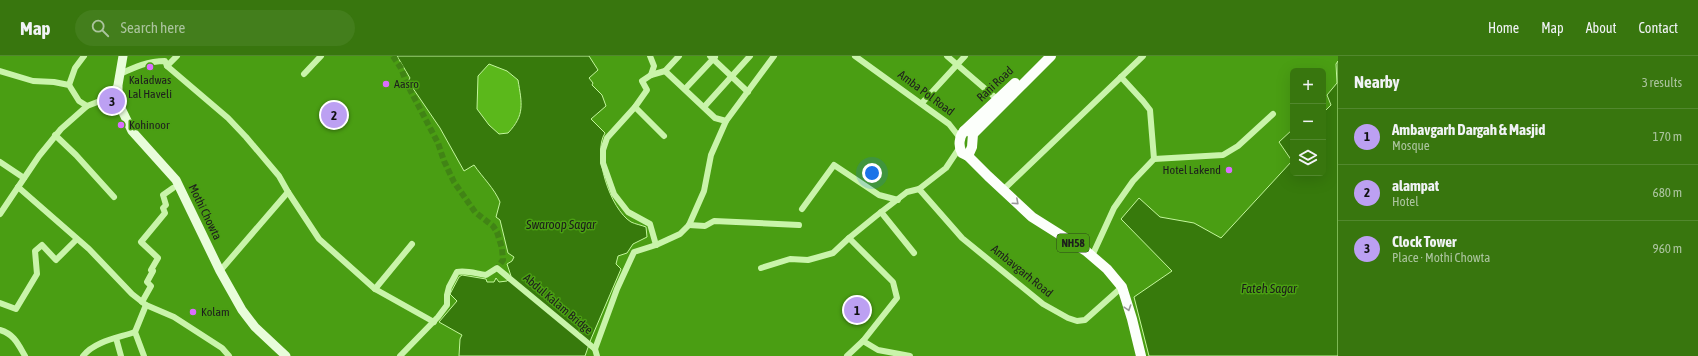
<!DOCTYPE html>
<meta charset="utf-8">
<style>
body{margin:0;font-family:"Asap Condensed",sans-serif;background:#437e1c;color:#f1f3f6}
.controls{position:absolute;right:12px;top:12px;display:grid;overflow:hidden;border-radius:6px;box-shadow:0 4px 16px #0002}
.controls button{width:36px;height:36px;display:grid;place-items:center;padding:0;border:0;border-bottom:1px solid #52882e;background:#38760e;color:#f1f3f6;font:20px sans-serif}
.you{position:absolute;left:872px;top:117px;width:14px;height:14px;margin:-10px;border:3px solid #fff;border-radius:50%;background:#1a73e8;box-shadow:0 0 0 6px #1a73e833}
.badge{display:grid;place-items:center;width:26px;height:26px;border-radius:50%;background:#bca0f2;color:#111;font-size:13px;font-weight:700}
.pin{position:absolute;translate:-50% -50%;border:2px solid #fff;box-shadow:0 1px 4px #0006}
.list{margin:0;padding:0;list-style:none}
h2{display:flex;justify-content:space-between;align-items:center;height:52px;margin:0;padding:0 16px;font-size:17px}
h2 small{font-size:13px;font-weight:400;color:#abc49e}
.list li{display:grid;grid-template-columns:26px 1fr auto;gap:12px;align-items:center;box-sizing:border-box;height:56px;padding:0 16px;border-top:1px solid #52882e}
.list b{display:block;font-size:15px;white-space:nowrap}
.list p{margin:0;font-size:13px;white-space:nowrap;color:#abc49e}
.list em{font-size:13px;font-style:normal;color:#abc49e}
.icon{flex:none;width:22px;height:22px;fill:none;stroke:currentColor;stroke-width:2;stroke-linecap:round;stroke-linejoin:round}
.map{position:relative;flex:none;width:1338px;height:300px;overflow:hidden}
header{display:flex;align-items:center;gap:24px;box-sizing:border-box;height:56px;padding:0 20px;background:#38760e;border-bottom:1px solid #52882e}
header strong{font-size:19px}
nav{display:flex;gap:22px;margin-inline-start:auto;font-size:14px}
.search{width:280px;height:36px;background:#437e1c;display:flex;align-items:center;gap:10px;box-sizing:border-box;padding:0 14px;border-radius:22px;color:#abc49e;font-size:15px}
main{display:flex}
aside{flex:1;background:#38760e}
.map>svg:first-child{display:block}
.green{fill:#5bb81b}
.water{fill:#377a0c;stroke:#c3f79c;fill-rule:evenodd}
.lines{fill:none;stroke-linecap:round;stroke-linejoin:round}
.minor-tunnel{stroke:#418415;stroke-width:6;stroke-dasharray:6 3;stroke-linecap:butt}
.minor{stroke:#c9f4aa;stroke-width:6}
.secondary{stroke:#e8fdda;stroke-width:9}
.trunk{stroke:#fcfffb;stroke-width:10}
.oneway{stroke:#989997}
.poi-dot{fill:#db6dff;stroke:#4a9e13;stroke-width:1.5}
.labels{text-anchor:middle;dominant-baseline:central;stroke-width:3;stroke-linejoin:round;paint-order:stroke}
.shield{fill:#4a9e13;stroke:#2a441a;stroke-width:1}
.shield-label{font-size:11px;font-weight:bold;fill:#1d1d1d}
.poi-label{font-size:12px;fill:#1d1d1d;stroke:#4a9e13;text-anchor:start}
.street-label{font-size:12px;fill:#1d1d1d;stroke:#4a9e13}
.water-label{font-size:13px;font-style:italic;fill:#1b1d19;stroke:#4a9e13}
</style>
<header>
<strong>Map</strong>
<div class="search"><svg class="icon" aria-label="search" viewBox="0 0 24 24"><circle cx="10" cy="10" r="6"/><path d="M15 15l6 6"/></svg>Search here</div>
<nav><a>Home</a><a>Map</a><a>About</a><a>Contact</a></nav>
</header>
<main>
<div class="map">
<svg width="1338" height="300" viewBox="0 0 1338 300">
<rect width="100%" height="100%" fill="#4a9e13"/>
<path class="green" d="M489 8 507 15 518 24C522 48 525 59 508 77L499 78 489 69 477 53 478 20Z"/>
<g class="water">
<path d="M397 0H589L598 14 589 22 593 27 592 29 602 39 606 50 591 63 605 77C592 97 610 153 631 166 635 168 641 169 646 171L647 181 633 188 627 197 618 200 616 208 621 213 591 283 585 300H459L460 283 462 279 439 266 457 245 450 238 459 221 462 219 486 223 487 226H494L496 222 499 226 507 225 511 220 507 208 512 205 514 201 508 197 500 164 496 161 500 146C494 132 483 122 474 109L464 115 440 72 408 25 410 22ZM489 8 507 15 518 24C522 48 525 59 508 77L499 78 489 69 477 53 478 20Z"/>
<polygon points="1338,5 1338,300 1149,300 1134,241 1172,215 1121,163 1139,142 1160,161 1194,167 1221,182 1292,105 1279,86 1293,73 1293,117 1323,117 1323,57 1331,49 1327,39 1337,27 1336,8"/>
</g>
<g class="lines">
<polyline class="minor-tunnel" points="393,0 401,12 407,28 438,87 444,105 454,126 475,156 493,170 497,176 502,192 503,204 497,212"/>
<g class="minor">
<polyline points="650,0 654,10 651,19"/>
<polyline points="679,0 665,15 715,62 726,65"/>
<polyline points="710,0 748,36"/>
<polyline points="855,0 949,68 960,82"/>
<polyline points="947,0 997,43"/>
<polyline points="167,10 177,0"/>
<polyline points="0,15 33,25 54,26 69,29 79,45 87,50"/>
<path d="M120 18C135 11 148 5 165 5L167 10 228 62 246 81 279 120 288 136 319 183 375 233 434 266"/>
<polyline points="304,18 321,0"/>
<polyline points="1121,21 1143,45 1150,54 1154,103"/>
<polyline points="69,29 75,12 84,0"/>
<polyline points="685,33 715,1"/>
<polyline points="922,47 965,0"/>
<polyline points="635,51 664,80"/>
<polyline points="704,51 750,0"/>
<polyline points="55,79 76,99 114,141"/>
<polyline points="0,106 24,122"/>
<polyline points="18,131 89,193 132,238 146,249 174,261 222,292 229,300"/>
<polyline points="919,133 962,182 1043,248 1068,262 1077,265 1085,264 1122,231"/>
<polyline points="1003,134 1143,0"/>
<polyline points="802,153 834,109 879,139 898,144"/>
<polyline points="881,156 914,197"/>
<polyline points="0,158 39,100 61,73 87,50 100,45 118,29"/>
<polyline points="689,169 705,170 714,165 799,169"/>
<polyline points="656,189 650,168 628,156 614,138 603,107 603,94 607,82 635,51 647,34 642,25 651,19 665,15"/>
<polyline points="1092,200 1114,152 1133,125 1154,103 1223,99 1238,90 1273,58"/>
<polyline points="761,212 790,203 808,204 833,197 849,182 876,160 907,136 919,133 946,112 960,91"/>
<polyline points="220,215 288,136"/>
<polyline points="375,233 412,188"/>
<polyline points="142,246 151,230 147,226 153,215 151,214 158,202 141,186 165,157 163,152 166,149 163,139 173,132"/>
<polyline points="0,247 16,253 37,218 35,195 42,189 56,204 77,183"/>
<path d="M0 274C14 278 18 288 25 300"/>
<polyline points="116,282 121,300"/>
<polyline points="863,285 878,294 910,300"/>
<path d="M83 300C95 285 118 282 135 276"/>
<polyline points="144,300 135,276 146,249"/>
<path d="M400 300 438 261 447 249V239L449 231 457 216C467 214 477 218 486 219L497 212 595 293"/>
<polyline points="597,300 595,293 617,233 634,196 656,189 680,178 689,169 704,135 711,99 726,65 774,0"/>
<polyline points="847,300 863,285 897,242 893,226 849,182"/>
</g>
<polyline class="secondary" points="123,0 118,29 118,46 132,75 176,124 220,215 242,254 255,271 286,300"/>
<g class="trunk">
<polyline points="964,75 1015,27"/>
<path d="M973 78 968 74 964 75C959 81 958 90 962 97L968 100 988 120 1032 161 1086 195 1107 213 1122 231 1132 263 1141 300"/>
<polyline points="968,100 972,91 973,78 1051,0"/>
</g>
</g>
<defs><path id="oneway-chevron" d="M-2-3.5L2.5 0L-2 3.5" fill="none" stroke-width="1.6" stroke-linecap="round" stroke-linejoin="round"/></defs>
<g class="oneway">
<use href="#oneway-chevron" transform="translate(1016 146) rotate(42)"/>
<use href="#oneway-chevron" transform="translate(1128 252) rotate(72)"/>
</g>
<g class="poi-dot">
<circle cx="150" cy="11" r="4"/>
<circle cx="386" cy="28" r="4"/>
<circle cx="121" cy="69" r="4"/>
<circle cx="1229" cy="114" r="4"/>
<circle cx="193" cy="256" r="4"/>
</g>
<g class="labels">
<rect class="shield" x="1057" y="178" width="32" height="18" rx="3"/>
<g class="shield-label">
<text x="1073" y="187">NH58</text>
</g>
<g class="poi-label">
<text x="150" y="24" text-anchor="middle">Kaladwas<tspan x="150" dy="14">Lal Haveli</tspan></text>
<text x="394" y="28">Aasro</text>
<text x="129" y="69">Kohinoor</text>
<text x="1221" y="114" text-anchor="end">Hotel Lakend</text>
<text x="201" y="256">Kolam</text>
</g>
<g class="street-label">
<text transform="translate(995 28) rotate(-43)">Rani Road</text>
<text transform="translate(926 37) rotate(37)">Amba Pol Road</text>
<text transform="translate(205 156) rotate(64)">Mothi Chowta</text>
<text transform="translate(1022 215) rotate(39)">Ambavgarh Road</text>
<text transform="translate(558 248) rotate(40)">Abdul Kalam Bridge</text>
</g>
<g class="water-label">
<text x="561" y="168">Swaroop Sagar</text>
<text x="1269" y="232">Fateh Sagar</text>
</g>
</g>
</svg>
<div class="controls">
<button>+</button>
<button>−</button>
<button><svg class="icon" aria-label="layers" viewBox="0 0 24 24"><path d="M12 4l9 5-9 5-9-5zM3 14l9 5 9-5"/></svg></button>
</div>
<div class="you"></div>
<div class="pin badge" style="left:857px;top:254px">1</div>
<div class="pin badge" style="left:334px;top:59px">2</div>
<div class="pin badge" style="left:112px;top:45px">3</div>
</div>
<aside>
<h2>Nearby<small>3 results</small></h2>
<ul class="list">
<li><span class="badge">1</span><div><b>Ambavgarh Dargah &amp; Masjid</b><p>Mosque</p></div><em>170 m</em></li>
<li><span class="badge">2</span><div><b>alampat</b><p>Hotel</p></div><em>680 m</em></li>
<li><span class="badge">3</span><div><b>Clock Tower</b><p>Place · Mothi Chowta</p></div><em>960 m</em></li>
</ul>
</aside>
</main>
